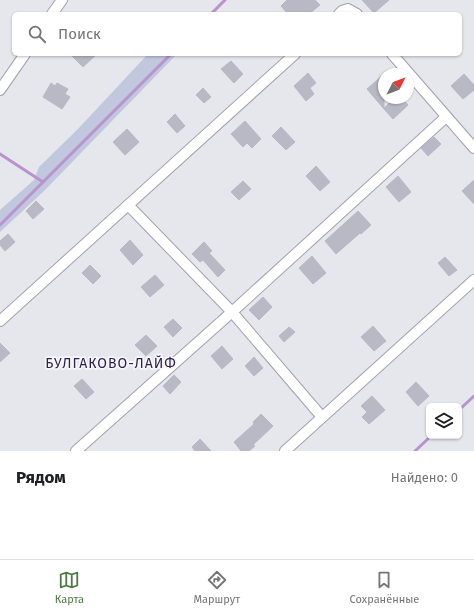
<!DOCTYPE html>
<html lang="ru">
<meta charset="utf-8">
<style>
body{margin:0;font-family:"Fira Sans",sans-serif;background:#f6f6f6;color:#202124}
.controls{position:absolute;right:12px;bottom:12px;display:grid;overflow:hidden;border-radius:6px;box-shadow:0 1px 3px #0004}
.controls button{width:36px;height:36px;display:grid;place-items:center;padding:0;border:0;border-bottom:1px solid #e0e0e0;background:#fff;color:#202124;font:20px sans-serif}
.compass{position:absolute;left:378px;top:68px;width:36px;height:36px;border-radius:50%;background:#fff;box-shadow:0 1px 3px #0004;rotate:48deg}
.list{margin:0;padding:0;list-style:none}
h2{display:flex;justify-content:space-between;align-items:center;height:52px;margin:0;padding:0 16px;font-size:17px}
h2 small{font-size:13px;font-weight:400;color:#757577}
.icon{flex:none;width:22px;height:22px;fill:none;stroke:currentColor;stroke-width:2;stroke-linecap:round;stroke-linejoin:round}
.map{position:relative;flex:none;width:474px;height:451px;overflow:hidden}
.search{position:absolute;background:#fff;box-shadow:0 1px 3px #0004;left:12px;right:12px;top:12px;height:44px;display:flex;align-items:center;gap:10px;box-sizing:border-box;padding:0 14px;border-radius:6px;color:#757577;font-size:15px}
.sheet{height:108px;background:#fff}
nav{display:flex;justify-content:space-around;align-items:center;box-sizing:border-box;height:56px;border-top:1px solid #e0e0e0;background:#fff;font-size:11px;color:#757577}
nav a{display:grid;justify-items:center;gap:2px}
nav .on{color:#507a44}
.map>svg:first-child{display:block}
.green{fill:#c1c7dd}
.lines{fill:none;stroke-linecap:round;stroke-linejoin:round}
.stream{stroke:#b893ce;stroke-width:3}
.building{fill:#b9b8c5;stroke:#b9b8c7}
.minor-casing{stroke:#a3a1ae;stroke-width:12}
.minor{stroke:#fff;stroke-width:10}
.labels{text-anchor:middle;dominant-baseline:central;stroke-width:3.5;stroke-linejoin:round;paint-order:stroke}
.quarter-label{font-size:14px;letter-spacing:1px;fill:#2e234f;stroke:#f6f6fa}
</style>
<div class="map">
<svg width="474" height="451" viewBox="0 0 474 451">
<rect width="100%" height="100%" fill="#e6e6ed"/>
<polygon class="green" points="148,54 177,54 44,191 0,232 0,210 34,180 39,167 78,129"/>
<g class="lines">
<g class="stream">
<polyline points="211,14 225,0"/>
<polyline points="0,154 43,182"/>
<polyline points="0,225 171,54"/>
<polyline points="459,410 474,396"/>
<polyline points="415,451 431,436"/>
</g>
</g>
<g class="building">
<polygon points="287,0 315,0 320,5 309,14 288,14 281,6"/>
<polygon points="362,0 389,0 374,13"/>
<polygon points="70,54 97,54 83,67"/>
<polygon points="231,61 243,74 234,83 221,69"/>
<polygon points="308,73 316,83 310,88 314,94 306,101 294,86"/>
<polygon points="384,74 384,108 395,98 402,98 408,105 393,119 384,109 367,89"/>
<polygon points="464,74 474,85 474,90 463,99 451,86"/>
<polygon points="51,83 55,86 57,83 68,89 65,94 70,97 62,109 43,97"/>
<polygon points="203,88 211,97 204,103 196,95"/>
<polygon points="175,114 185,126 177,133 167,122"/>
<polygon points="245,121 261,139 252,148 247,143 243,147 231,134"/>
<polygon points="281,127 295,142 286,150 272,136"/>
<polygon points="127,129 139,142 125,155 113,142"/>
<polygon points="434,137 441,144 428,156 421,148"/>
<polygon points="316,166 330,182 320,191 306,176"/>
<polygon points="398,176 411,192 399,202 386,187"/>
<polygon points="474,180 474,204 462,191"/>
<polygon points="243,181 251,189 239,200 231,192"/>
<polygon points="36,201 44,209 33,219 26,211"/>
<polygon points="358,211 371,225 361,234 360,233 336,254 325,241"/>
<polygon points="8,234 15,242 5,251 0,245 0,241"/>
<polygon points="130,240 143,255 133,265 120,250"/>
<polygon points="204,242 212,251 209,253 225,270 218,277 203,260 200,262 192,254"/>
<polygon points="312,256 326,273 313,284 299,268"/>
<polygon points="445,257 457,270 449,276 438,263"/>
<polygon points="90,265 101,276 93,284 82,273"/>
<polygon points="155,275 164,285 150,297 141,287"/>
<polygon points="263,297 272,307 259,320 249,310"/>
<polygon points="173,319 182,328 173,337 164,327"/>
<polygon points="373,326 386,341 374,351 361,337"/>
<polygon points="289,327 295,332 284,342 279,336"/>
<polygon points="146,335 157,346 146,356 135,345"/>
<polygon points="0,343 10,353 0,362"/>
<polygon points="222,346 233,359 222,369 211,356"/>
<polygon points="254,357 263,368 254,376 245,366"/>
<polygon points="174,375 181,382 170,394 163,386"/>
<polygon points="82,379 94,392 86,399 74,386"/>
<polygon points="416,382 429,396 418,406 406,392"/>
<polygon points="372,396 385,410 369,424 362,417 367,412 361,406"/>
<polygon points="261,414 273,426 253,445 255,446 249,451 241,451 234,442 254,424 253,422"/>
<polygon points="200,439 211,451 195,451 192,447"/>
</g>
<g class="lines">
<g class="minor-casing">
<g id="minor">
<polyline points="52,14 62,0"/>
<polyline points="339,14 342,11 348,9 357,14"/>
<polyline points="392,54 474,148"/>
<polyline points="0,90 25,54"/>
<polyline points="128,205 232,312 322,417"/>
<polyline points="0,321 295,54"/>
<polyline points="76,451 232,312 446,117"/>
<polyline points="285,451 474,280"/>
</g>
</g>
<use href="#minor" class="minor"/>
</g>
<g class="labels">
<g class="quarter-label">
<text x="111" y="363">БУЛГАКОВО-ЛАЙФ</text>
</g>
</g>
</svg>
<div class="controls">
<button><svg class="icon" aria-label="layers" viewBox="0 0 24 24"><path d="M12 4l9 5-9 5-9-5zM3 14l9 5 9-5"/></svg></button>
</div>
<svg class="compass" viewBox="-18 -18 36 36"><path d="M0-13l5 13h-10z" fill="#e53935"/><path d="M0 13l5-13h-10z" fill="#757577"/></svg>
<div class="search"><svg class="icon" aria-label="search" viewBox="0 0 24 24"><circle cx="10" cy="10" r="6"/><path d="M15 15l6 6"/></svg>Поиск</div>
</div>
<section class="sheet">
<h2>Рядом<small>Найдено: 0</small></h2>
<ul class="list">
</ul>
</section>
<nav>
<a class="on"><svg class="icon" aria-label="map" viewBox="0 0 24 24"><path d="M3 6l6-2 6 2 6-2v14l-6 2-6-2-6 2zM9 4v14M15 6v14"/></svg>Карта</a>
<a><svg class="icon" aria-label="directions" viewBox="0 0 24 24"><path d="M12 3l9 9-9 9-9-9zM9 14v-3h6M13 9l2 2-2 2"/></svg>Маршрут</a>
<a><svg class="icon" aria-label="saved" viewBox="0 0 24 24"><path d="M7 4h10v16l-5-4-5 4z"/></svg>Сохранённые</a>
</nav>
